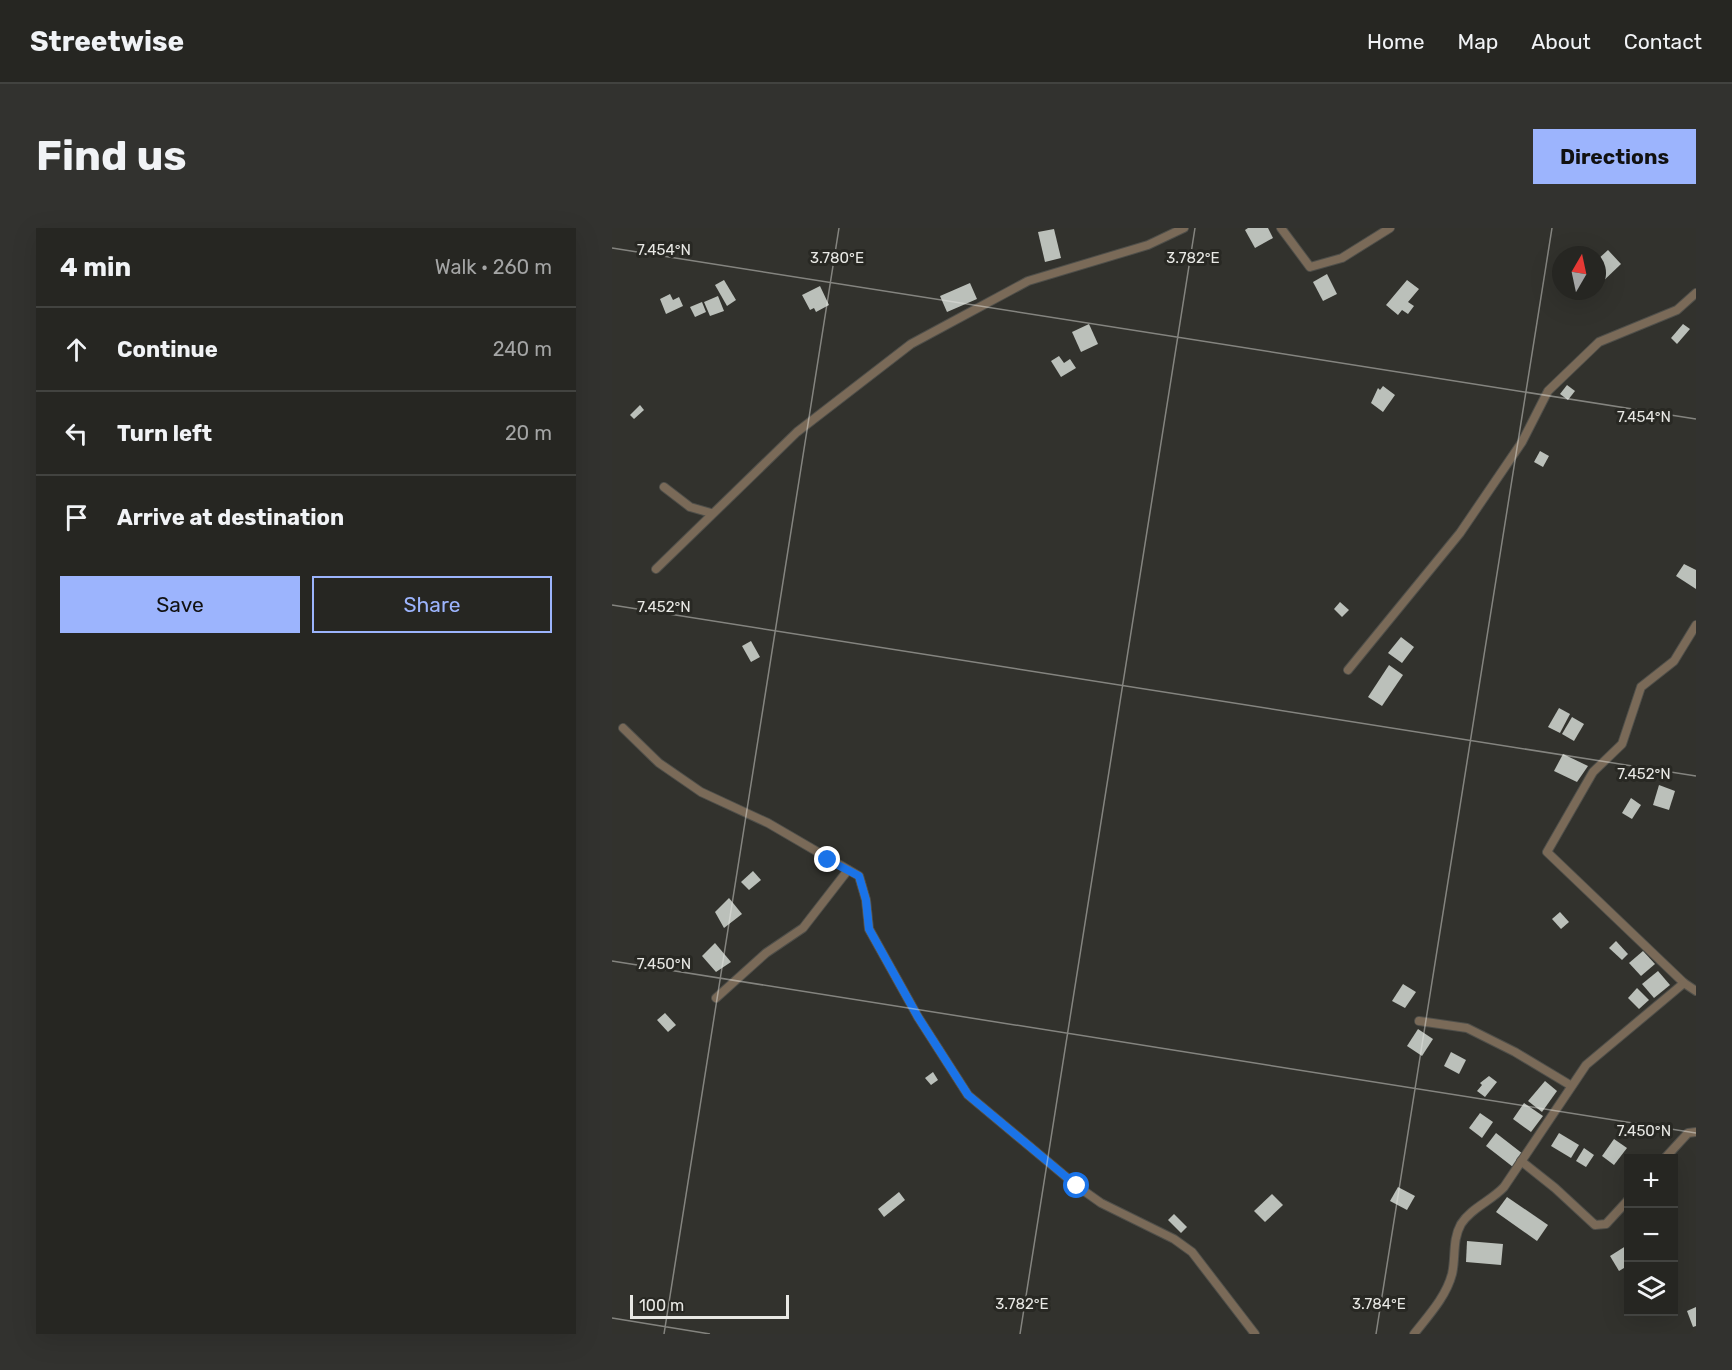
<!DOCTYPE html>
<meta charset="utf-8">
<style>
body{margin:0;font-family:Rubik,sans-serif;background:#32322f;color:#f1f3f6}
.controls{position:absolute;right:18px;bottom:18px;display:grid;overflow:hidden;border-radius:0px;box-shadow:0 6px 24px #0002}
.controls button{width:54px;height:54px;display:grid;place-items:center;padding:0;border:0;border-bottom:2px solid #424340;background:#262622;color:#f1f3f6;font:30px sans-serif}
.compass{position:absolute;left:940px;top:18px;width:54px;height:54px;border-radius:50%;background:#262622;box-shadow:0 6px 24px #0002;rotate:9deg}
.scale{position:absolute;left:18px;bottom:15px;width:159px;box-sizing:border-box;padding-left:6px;border:3px solid #e8e8e4;border-top:0;font-size:16px;line-height:21px;white-space:nowrap;color:#e8e8e4;-webkit-text-stroke:4px #282823;paint-order:stroke}
.stop{position:absolute;width:18px;height:18px;margin:-14px;border:4px solid #1a73e8;border-radius:50%;background:#fff}
.stop.end{background:#1a73e8;border-color:#fff;box-shadow:0 2px 6px #0008}
.list{margin:0;padding:0;list-style:none}
h2{display:flex;justify-content:space-between;align-items:center;height:78px;margin:0;padding:0 24px;font-size:26px}
h2 small{font-size:20px;font-weight:400;color:#a4a5a5}
.list li{display:grid;grid-template-columns:39px 1fr auto;gap:18px;align-items:center;box-sizing:border-box;height:84px;padding:0 24px;border-top:2px solid #424340}
.list b{display:block;font-size:22px;white-space:nowrap}
.list em{font-size:20px;font-style:normal;color:#a4a5a5}
.actions{display:flex;gap:12px;padding:18px 24px}
.actions a{flex:1;padding:14px 0;border:2px solid #9cb4fd;border-radius:0px;text-align:center;font-size:21px;color:#9cb4fd}
.actions .main{background:#9cb4fd;color:#111}
.icon{flex:none;width:33px;height:33px;fill:none;stroke:currentColor;stroke-width:2;stroke-linecap:round;stroke-linejoin:round}
.map{position:relative;flex:none;width:1084px;height:1106px;overflow:hidden;border-radius:0px}
header{display:flex;align-items:center;gap:36px;box-sizing:border-box;height:84px;padding:0 30px;background:#262622;border-bottom:2px solid #424340}
header strong{font-size:28px}
nav{display:flex;gap:33px;margin-inline-start:auto;font-size:21px}
.intro{display:flex;align-items:center;justify-content:space-between;box-sizing:border-box;height:144px;padding:0 36px}
h1{margin:0;font-size:42px}
.button{padding:15px 27px;border-radius:0px;background:#9cb4fd;color:#111;font-size:21px;font-weight:700}
main{display:flex;gap:36px;padding:0 36px}
aside{flex:1;background:#262622;border-radius:0px;box-shadow:0 6px 24px #0002}
.map>svg:first-child{display:block}
.building{fill:#bbc0ba}
.lines{fill:none;stroke-linecap:round;stroke-linejoin:round}
.street-casing{stroke:#4f4f4a;stroke-width:10}
.street{stroke:#7a6a58;stroke-width:8}
.route{stroke:#1a73e8;stroke-width:8}
.ticks{fill:none;stroke:#e8e8e4;stroke-width:1.5;stroke-opacity:0.45}
.ticks-label{font-size:15px;text-anchor:middle;fill:#e8e8e4;stroke:#282823;stroke-width:6;stroke-linejoin:round;paint-order:stroke}
</style>
<header>
<strong>Streetwise</strong>
<nav><a>Home</a><a>Map</a><a>About</a><a>Contact</a></nav>
</header>
<div class="intro"><h1>Find us</h1><a class="button">Directions</a></div>
<main>
<aside>
<h2>4 min<small>Walk · 260 m</small></h2>
<ul class="list">
<li><svg class="icon" aria-label="ahead" viewBox="0 0 24 24"><path d="M12 20V5M6 11l6-6 6 6"/></svg><div><b>Continue</b></div><em>240 m</em></li>
<li><svg class="icon" aria-label="left" viewBox="0 0 24 24"><path d="M17 20v-9H6M10 6l-5 5 5 5"/></svg><div><b>Turn left</b></div><em>20 m</em></li>
<li><svg class="icon" aria-label="arrive" viewBox="0 0 24 24"><path d="M6 21V4h12l-3 4 3 4H6"/></svg><div><b>Arrive at destination</b></div></li>
</ul>
<div class="actions"><a class="main">Save</a><a>Share</a></div>
</aside>
<div class="map">
<svg width="1084" height="1106" viewBox="0 0 1084 1106">
<rect width="100%" height="100%" fill="#32322d"/>
<g class="building">
<polygon points="636,0 656,0 661,10 643,20 633,2"/>
<polygon points="442,1 449,30 433,34 426,4"/>
<polygon points="996,22 1009,36 985,59 985,32"/>
<polygon points="715,46 725,66 711,73 701,54"/>
<polygon points="112,52 124,72 115,78 103,57"/>
<polygon points="795,52 807,61 796,74 802,78 796,86 790,82 786,87 774,77"/>
<polygon points="358,55 365,71 335,84 328,68"/>
<polygon points="208,58 217,77 204,84 202,80 198,82 190,67"/>
<polygon points="58,66 61,72 67,69 71,78 54,86 48,71"/>
<polygon points="106,68 112,83 98,88 92,74"/>
<polygon points="90,74 94,84 83,89 78,79"/>
<polygon points="477,96 486,116 469,124 460,104"/>
<polygon points="1071,96 1078,101 1065,116 1059,110"/>
<polygon points="447,128 452,135 458,131 464,140 449,149 439,133"/>
<polygon points="955,157 963,163 956,172 948,166"/>
<polygon points="771,158 783,167 771,184 759,175 766,160 768,162"/>
<polygon points="28,177 32,182 22,191 18,187"/>
<polygon points="928,223 937,228 931,239 922,234"/>
<polygon points="1072,336 1084,342 1084,361 1064,348"/>
<polygon points="728,374 737,382 730,389 722,381"/>
<polygon points="789,409 802,419 790,435 776,425"/>
<polygon points="139,413 148,429 139,434 130,418"/>
<polygon points="777,437 791,447 770,478 756,469"/>
<polygon points="947,480 958,486 948,505 936,499"/>
<polygon points="960,489 972,496 962,513 950,506"/>
<polygon points="951,526 976,538 965,554 942,543"/>
<polygon points="1047,557 1063,563 1057,582 1041,577"/>
<polygon points="1019,570 1029,577 1020,591 1010,585"/>
<polygon points="141,643 149,652 137,662 129,654"/>
<polygon points="117,670 130,686 112,700 103,684"/>
<polygon points="948,684 957,694 949,701 940,691"/>
<polygon points="1004,713 1016,726 1010,732 997,720"/>
<polygon points="103,715 119,734 104,744 90,728"/>
<polygon points="1031,723 1043,736 1029,748 1017,735"/>
<polygon points="1046,743 1058,757 1042,770 1030,756"/>
<polygon points="791,756 804,764 793,780 780,773"/>
<polygon points="1025,760 1037,772 1027,781 1016,770"/>
<polygon points="53,785 64,797 56,804 45,792"/>
<polygon points="806,801 821,811 810,828 795,818"/>
<polygon points="839,824 854,832 847,846 832,838"/>
<polygon points="321,844 326,852 319,857 313,850"/>
<polygon points="877,848 885,854 873,869 865,863 870,857 868,855"/>
<polygon points="933,853 945,863 930,884 916,873"/>
<polygon points="912,875 931,888 919,904 901,891"/>
<polygon points="868,885 881,894 870,910 857,900"/>
<polygon points="884,905 911,926 901,939 874,918"/>
<polygon points="947,905 967,917 959,930 939,918"/>
<polygon points="1002,911 1015,920 1002,937 990,928"/>
<polygon points="972,920 982,927 974,939 964,933"/>
<polygon points="786,959 803,968 795,982 778,973"/>
<polygon points="287,964 293,972 272,989 266,981"/>
<polygon points="660,966 671,977 653,994 642,983"/>
<polygon points="895,969 936,997 925,1013 884,984"/>
<polygon points="562,986 575,999 569,1005 556,992"/>
<polygon points="855,1013 891,1016 889,1037 854,1034"/>
<polygon points="1017,1016 1017,1037 1007,1043 998,1028"/>
<polygon points="1084,1079 1084,1098 1081,1099 1075,1083"/>
</g>
<g class="lines">
<g class="street-casing">
<g id="street">
<polyline points="669,0 698,39 730,30 778,0"/>
<polyline points="52,259 78,279 99,285"/>
<polyline points="44,341 185,204 299,116 416,53 536,17 572,0"/>
<polyline points="1084,397 1062,433 1029,459 1010,516 981,544 935,624 1072,755 1084,763"/>
<polyline points="736,442 848,305 910,214 936,163 987,114 1065,82 1084,65"/>
<polyline points="11,500 47,535 89,564 156,595 247,648 254,672 257,701 306,789 356,867 465,958 489,975 562,1011 580,1024 643,1106"/>
<polyline points="104,770 154,725 191,700 236,642"/>
<polyline points="807,793 855,800 903,824 958,857"/>
<polyline points="1053,930 1076,905 1084,904"/>
<polyline points="909,933 943,960 983,997 994,996 1017,971"/>
<path d="M802 1106C816 1088 834 1069 840 1046 844 1029 840 1012 849 996 859 980 879 973 892 959L974 837 1072 755"/>
</g>
</g>
<use href="#street" class="street"/>
</g>
<g class="lines">
<polyline class="route" points="216,632 247,648 254,672 257,701 306,789 356,867 465,958"/>
</g>
<path class="ticks" d="M0 20 1084 191M0 377 1084 548M0 733 1084 905M0 1090 98 1106M52 1106 227 0M408 1106 583 0M764 1106 940 0"/>
<g class="ticks-label">
<text x="52" y="27">7.454°N</text>
<text x="225" y="35">3.780°E</text>
<text x="581" y="35">3.782°E</text>
<text x="1032" y="194">7.454°N</text>
<text x="52" y="384">7.452°N</text>
<text x="1032" y="551">7.452°N</text>
<text x="52" y="741">7.450°N</text>
<text x="1032" y="908">7.450°N</text>
<text x="410" y="1081">3.782°E</text>
<text x="767" y="1081">3.784°E</text>
</g>
</svg>
<div class="controls">
<button>+</button>
<button>−</button>
<button><svg class="icon" aria-label="layers" viewBox="0 0 24 24"><path d="M12 4l9 5-9 5-9-5zM3 14l9 5 9-5"/></svg></button>
</div>
<svg class="compass" viewBox="-18 -18 36 36"><path d="M0-13l5 13h-10z" fill="#e53935"/><path d="M0 13l5-13h-10z" fill="#a4a5a5"/></svg>
<div class="scale">100 m</div>
<div class="stop" style="left:465px;top:958px"></div>
<div class="stop end" style="left:216px;top:632px"></div>
</div>
</main>
